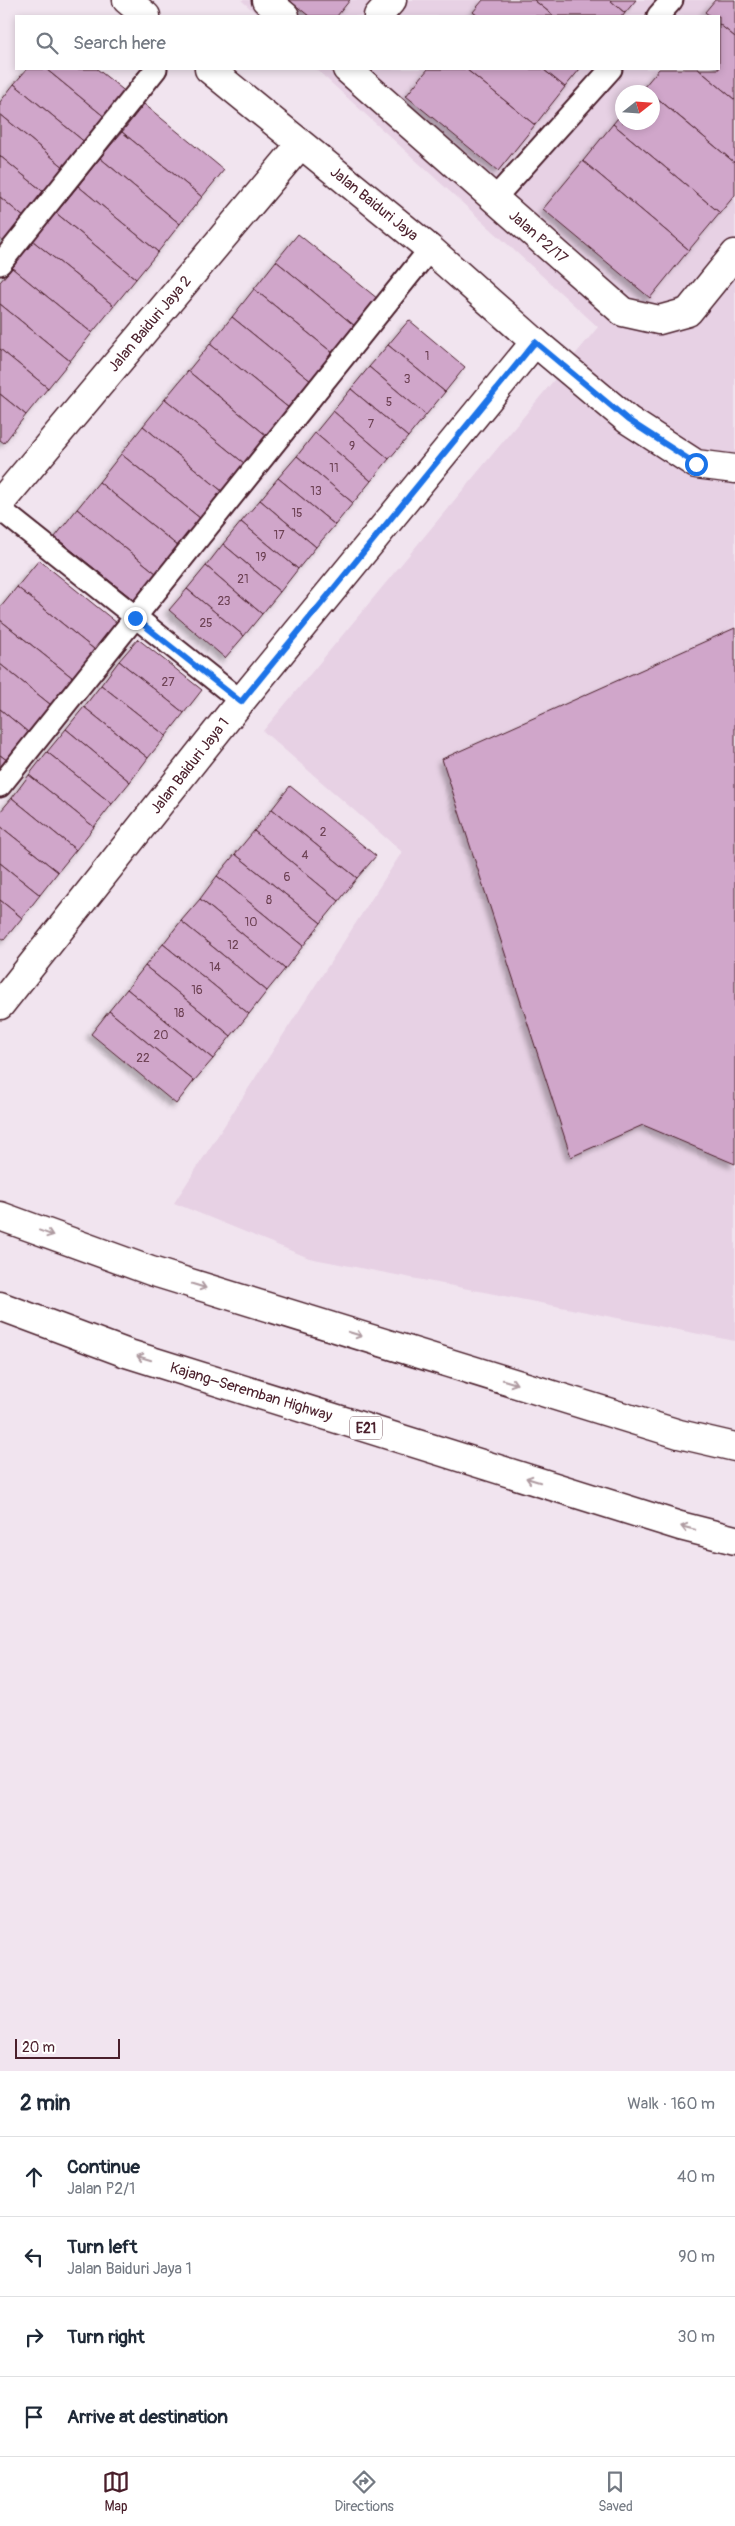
<!DOCTYPE html>
<meta charset="utf-8">
<style>
body{margin:0;font-family:Pangolin,sans-serif;background:#f2f2f3;color:#1f2937}
.compass{position:absolute;left:615px;top:85px;width:45px;height:45px;border-radius:50%;background:#fff;box-shadow:0 2px 8px #0003;rotate:73deg}
.scale{position:absolute;left:15px;bottom:12px;width:105px;box-sizing:border-box;padding-left:5px;border:2px solid #4a1f2b;border-top:0;font-size:14px;line-height:18px;white-space:nowrap;color:#4a1f2b;-webkit-text-stroke:4px #fff;paint-order:stroke}
.stop{position:absolute;width:15px;height:15px;margin:-11px;border:4px solid #1a73e8;border-radius:50%;background:#fff}
.stop.end{background:#1a73e8;border-color:#fff;box-shadow:0 1px 5px #0008}
.list{margin:0;padding:0;list-style:none}
h2{display:flex;justify-content:space-between;align-items:center;height:65px;margin:0;padding:0 20px;font-size:21px}
h2 small{font-size:16px;font-weight:400;color:#747a83}
.list li{display:grid;grid-template-columns:32px 1fr auto;gap:15px;align-items:center;box-sizing:border-box;height:80px;padding:0 20px;border-top:1px solid #e0e1e3}
.list b{display:block;font-size:19px;white-space:nowrap}
.list p{margin:0;font-size:16px;white-space:nowrap;color:#747a83}
.list em{font-size:16px;font-style:normal;color:#747a83}
.icon{flex:none;width:28px;height:28px;fill:none;stroke:currentColor;stroke-width:2;stroke-linecap:round;stroke-linejoin:round}
.map{position:relative;flex:none;width:735px;height:2071px;overflow:hidden}
.search{position:absolute;background:#fff;box-shadow:0 2px 8px #0003;left:15px;right:15px;top:15px;height:55px;display:flex;align-items:center;gap:12px;box-sizing:border-box;padding:0 18px;border-radius:0px;color:#747a83;font-size:19px}
.sheet{height:385px;background:#fff}
nav{display:flex;justify-content:space-around;align-items:center;box-sizing:border-box;height:70px;border-top:1px solid #e0e1e3;background:#fff;font-size:14px;color:#747a83}
nav a{display:grid;justify-items:center;gap:2px}
nav .on{color:#4a1f2b}
.map>svg:first-child{display:block}
.built{fill:#e7d1e4;fill-rule:evenodd}
.building{fill:#d0a6ca;stroke:#4a1f2b;filter:url(#shadow)}
.lines{fill:none;stroke-linecap:round;stroke-linejoin:round}
.service-casing{stroke:#4a1f2b;stroke-width:25}
.minor-casing{stroke:#4a1f2b;stroke-width:31}
.motorway-casing{stroke:#4a1f2b;stroke-width:31}
.service{stroke:#fff;stroke-width:21}
.minor{stroke:#fff;stroke-width:28}
.motorway{stroke:#fff;stroke-width:28}
.oneway{stroke:#ae9aa0}
.route{stroke:#1a73e8;stroke-width:6}
.labels{text-anchor:middle;dominant-baseline:central;stroke-width:5;stroke-linejoin:round;paint-order:stroke}
.number-label{font-size:12px;fill:#6c4153}
.shield{fill:#fff;stroke:#80626b;stroke-width:1}
.shield-label{font-size:14px;font-weight:bold;fill:#4a1f2b}
.street-label{font-size:15px;fill:#4a1f2b;stroke:#fff}
</style>
<div class="map">
<svg width="735" height="2071" viewBox="0 0 735 2071">
<defs>
<filter id="shadow"><feDropShadow dx="-4.5" dy="4.5" stdDeviation="2.5" flood-color="#0004"/></filter>
</defs>
<rect width="100%" height="100%" fill="#f1e4ef"/>
<filter id="ink" filterUnits="userSpaceOnUse"><feTurbulence type="fractalNoise" baseFrequency=".02" numOctaves="2"/><feDisplacementMap in="SourceGraphic" scale="10" xChannelSelector="R" yChannelSelector="G"/><feConvolveMatrix kernelMatrix="1 2 1 2 8 2 1 2 1" color-interpolation-filters="sRGB"/></filter>
<g filter="url(#ink)">
<path class="built" d="M241 0H735V1341L309 1258 174 1203 402 852 263 731 598 327 316 69H719V16H259ZM622 92H652V122H622Z"/>
<g class="building">
<polygon points="289,0 350,0 337,16 309,16"/>
<polygon points="483,0 534,0 554,16 478,16 473,12"/>
<polygon points="534,0 610,0 625,13 623,16 554,16"/>
<polygon points="610,0 636,0 625,13"/>
<polygon points="715,0 735,0 735,37 719,24 719,16 710,16 705,12"/>
<polygon points="719,24 735,37 735,100 698,69 719,69"/>
<polygon points="27,69 46,69 106,118 87,144 14,84"/>
<polygon points="46,69 97,69 127,93 106,118"/>
<polygon points="428,69 466,69 535,125 498,171 406,96"/>
<polygon points="466,69 543,69 565,87 535,125"/>
<polygon points="543,69 580,69 565,87"/>
<polygon points="659,69 698,69 735,100 735,163 644,87"/>
<polygon points="14,84 87,144 66,169 0,114 0,102"/>
<polygon points="652,94 735,163 735,195 720,213 613,124 622,113 622,122 652,122"/>
<polygon points="144,104 224,170 202,197 122,132"/>
<polygon points="0,114 66,169 46,194 0,156"/>
<polygon points="613,124 720,213 689,250 583,161"/>
<polygon points="122,132 202,197 180,224 100,158"/>
<polygon points="0,156 46,194 26,219 0,197"/>
<polygon points="100,158 180,224 158,252 78,186"/>
<polygon points="583,161 689,250 650,298 543,209"/>
<polygon points="78,186 158,252 136,279 56,213"/>
<polygon points="0,197 26,219 6,244 0,239"/>
<polygon points="56,213 136,279 114,306 33,241"/>
<polygon points="298,234 378,299 356,327 276,261"/>
<polygon points="33,241 114,306 92,333 12,268"/>
<polygon points="276,261 356,327 334,354 254,289"/>
<polygon points="12,268 92,333 70,361 0,304 0,282"/>
<polygon points="254,289 334,354 312,382 232,317"/>
<polygon points="0,304 70,361 48,388 0,349"/>
<polygon points="232,317 312,382 290,409 210,344"/>
<polygon points="409,320 465,367 445,392 388,345"/>
<polygon points="210,344 290,409 267,436 188,371"/>
<polygon points="388,345 445,392 426,415 369,367"/>
<polygon points="0,349 48,388 26,415 0,394"/>
<polygon points="369,367 426,415 408,437 351,389"/>
<polygon points="188,371 267,436 245,464 165,399"/>
<polygon points="351,389 408,437 389,459 333,411"/>
<polygon points="0,394 26,415 4,443 0,440"/>
<polygon points="165,399 245,464 223,492 143,426"/>
<polygon points="333,411 389,459 371,481 315,433"/>
<polygon points="143,426 223,492 201,519 121,454"/>
<polygon points="315,433 371,481 353,503 297,456"/>
<polygon points="121,454 201,519 179,547 99,482"/>
<polygon points="297,456 353,503 335,525 278,478"/>
<polygon points="278,478 335,525 316,547 260,500"/>
<polygon points="99,482 179,547 157,574 77,509"/>
<polygon points="260,500 316,547 298,569 241,522"/>
<polygon points="77,509 157,574 135,601 55,537"/>
<polygon points="241,522 298,569 280,592 223,544"/>
<polygon points="223,544 280,592 262,614 206,566"/>
<polygon points="39,560 117,623 95,650 17,587"/>
<polygon points="206,566 262,614 244,636 187,589"/>
<polygon points="17,587 95,650 73,678 0,620 0,608"/>
<polygon points="187,589 244,636 225,658 169,610"/>
<polygon points="0,620 73,678 51,705 0,664"/>
<polygon points="735,628 735,1164 643,1125 571,1157 442,759"/>
<polygon points="138,639 202,690 184,713 119,661"/>
<polygon points="119,661 184,713 166,736 101,685"/>
<polygon points="0,664 51,705 29,733 0,709"/>
<polygon points="101,685 166,736 148,758 84,707"/>
<polygon points="84,707 148,758 130,782 66,729"/>
<polygon points="0,709 29,733 8,761 0,755"/>
<polygon points="66,729 130,782 112,804 47,752"/>
<polygon points="47,752 112,804 94,827 29,775"/>
<polygon points="0,755 8,761 0,770"/>
<polygon points="29,775 94,827 76,850 12,798"/>
<polygon points="290,786 376,856 357,878 272,809"/>
<polygon points="12,798 76,850 58,872 0,826 0,812"/>
<polygon points="272,809 357,878 339,901 254,831"/>
<polygon points="0,826 58,872 40,895 0,863"/>
<polygon points="254,831 339,901 321,923 235,854"/>
<polygon points="235,854 321,923 303,946 217,876"/>
<polygon points="0,863 40,895 22,918 0,900"/>
<polygon points="217,876 303,946 285,969 200,899"/>
<polygon points="200,899 285,969 267,991 181,921"/>
<polygon points="0,900 22,918 4,940 0,937"/>
<polygon points="181,921 267,991 249,1014 163,944"/>
<polygon points="163,944 249,1014 231,1036 145,966"/>
<polygon points="145,966 231,1036 213,1059 127,989"/>
<polygon points="127,989 213,1059 194,1081 109,1011"/>
<polygon points="109,1011 194,1081 176,1104 91,1034"/>
</g>
<g class="lines">
<g class="service-casing">
<g id="service">
<polyline points="658,16 672,0"/>
<polyline points="494,199 611,69"/>
<polyline points="0,264 156,69"/>
<polyline points="0,509 241,701"/>
<polyline points="0,786 430,249"/>
</g>
</g>
<g class="minor-casing">
<g id="minor">
<polyline points="127,0 146,16"/>
<polyline points="266,0 285,16"/>
<polyline points="378,16 392,0"/>
<polyline points="209,69 430,249 535,342 628,420 696,464 735,469"/>
<polyline points="347,69 623,312 659,320 688,312 735,254"/>
<polyline points="0,503 300,145"/>
<polyline points="0,1005 241,701 535,342"/>
</g>
</g>
<g class="motorway-casing">
<g id="motorway">
<polyline points="0,1216 151,1271 679,1434 735,1447"/>
<polyline points="0,1306 126,1353 680,1526 735,1540"/>
</g>
</g>
<use href="#service" class="service"/>
<use href="#minor" class="minor"/>
<use href="#motorway" class="motorway"/>
</g>
<defs><path id="oneway-shaft" d="M-6 0H5M1.5-3L5.5 0L1.5 3" fill="none" stroke-width="1.6" stroke-linecap="round" stroke-linejoin="round" transform="scale(1.25)"/></defs>
<g class="oneway">
<use href="#oneway-shaft" transform="translate(46 1233) rotate(20)"/>
<use href="#oneway-shaft" transform="translate(199 1286) rotate(17)"/>
<use href="#oneway-shaft" transform="translate(355 1334) rotate(17)"/>
<use href="#oneway-shaft" transform="translate(144 1358) rotate(-163)"/>
<use href="#oneway-shaft" transform="translate(510 1382) rotate(17)"/>
<use href="#oneway-shaft" transform="translate(533 1480) rotate(-163)"/>
<use href="#oneway-shaft" transform="translate(688 1528) rotate(-166)"/>
</g>
</g>
<g class="lines" filter="url(#ink)">
<polyline class="route" points="135,618 241,702 535,342 628,420 696,464"/>
</g>
<g class="labels">
<g class="number-label">
<text x="427" y="356">1</text>
<text x="407" y="379">3</text>
<text x="389" y="402">5</text>
<text x="371" y="424">7</text>
<text x="352" y="446">9</text>
<text x="334" y="468">11</text>
<text x="316" y="491">13</text>
<text x="297" y="513">15</text>
<text x="279" y="535">17</text>
<text x="261" y="557">19</text>
<text x="243" y="579">21</text>
<text x="224" y="601">23</text>
<text x="206" y="623">25</text>
<text x="168" y="682">27</text>
<text x="323" y="832">2</text>
<text x="305" y="855">4</text>
<text x="287" y="877">6</text>
<text x="269" y="900">8</text>
<text x="251" y="922">10</text>
<text x="233" y="945">12</text>
<text x="215" y="967">14</text>
<text x="197" y="990">16</text>
<text x="179" y="1013">18</text>
<text x="161" y="1035">20</text>
<text x="143" y="1058">22</text>
</g>
<rect class="shield" x="350" y="1416.5" width="32" height="23" rx="4"/>
<g class="shield-label">
<text x="366" y="1428">E21</text>
</g>
<g class="street-label">
<text transform="translate(374 204) rotate(39)">Jalan Baiduri Jaya</text>
<text transform="translate(538 237) rotate(41)">Jalan P2/17</text>
<text transform="translate(150 324) rotate(-50)">Jalan Baiduri Jaya 2</text>
<text transform="translate(190 766) rotate(-52)">Jalan Baiduri Jaya 1</text>
<text transform="translate(251 1392) rotate(17)">Kajang–Seremban Highway</text>
</g>
</g>
</svg>
<svg class="compass" viewBox="-18 -18 36 36"><path d="M0-13l5 13h-10z" fill="#e53935"/><path d="M0 13l5-13h-10z" fill="#747a83"/></svg>
<div class="scale">20 m</div>
<div class="stop" style="left:696px;top:464px"></div>
<div class="stop end" style="left:135px;top:618px"></div>
<div class="search"><svg class="icon" aria-label="search" viewBox="0 0 24 24"><circle cx="10" cy="10" r="6"/><path d="M15 15l6 6"/></svg>Search here</div>
</div>
<section class="sheet">
<h2>2 min<small>Walk · 160 m</small></h2>
<ul class="list">
<li><svg class="icon" aria-label="ahead" viewBox="0 0 24 24"><path d="M12 20V5M6 11l6-6 6 6"/></svg><div><b>Continue</b><p>Jalan P2/1</p></div><em>40 m</em></li>
<li><svg class="icon" aria-label="left" viewBox="0 0 24 24"><path d="M17 20v-9H6M10 6l-5 5 5 5"/></svg><div><b>Turn left</b><p>Jalan Baiduri Jaya 1</p></div><em>90 m</em></li>
<li><svg class="icon" aria-label="right" viewBox="0 0 24 24"><path d="M7 20v-9h11M14 6l5 5-5 5"/></svg><div><b>Turn right</b></div><em>30 m</em></li>
<li><svg class="icon" aria-label="arrive" viewBox="0 0 24 24"><path d="M6 21V4h12l-3 4 3 4H6"/></svg><div><b>Arrive at destination</b></div></li>
</ul>
</section>
<nav>
<a class="on"><svg class="icon" aria-label="map" viewBox="0 0 24 24"><path d="M3 6l6-2 6 2 6-2v14l-6 2-6-2-6 2zM9 4v14M15 6v14"/></svg>Map</a>
<a><svg class="icon" aria-label="directions" viewBox="0 0 24 24"><path d="M12 3l9 9-9 9-9-9zM9 14v-3h6M13 9l2 2-2 2"/></svg>Directions</a>
<a><svg class="icon" aria-label="saved" viewBox="0 0 24 24"><path d="M7 4h10v16l-5-4-5 4z"/></svg>Saved</a>
</nav>
